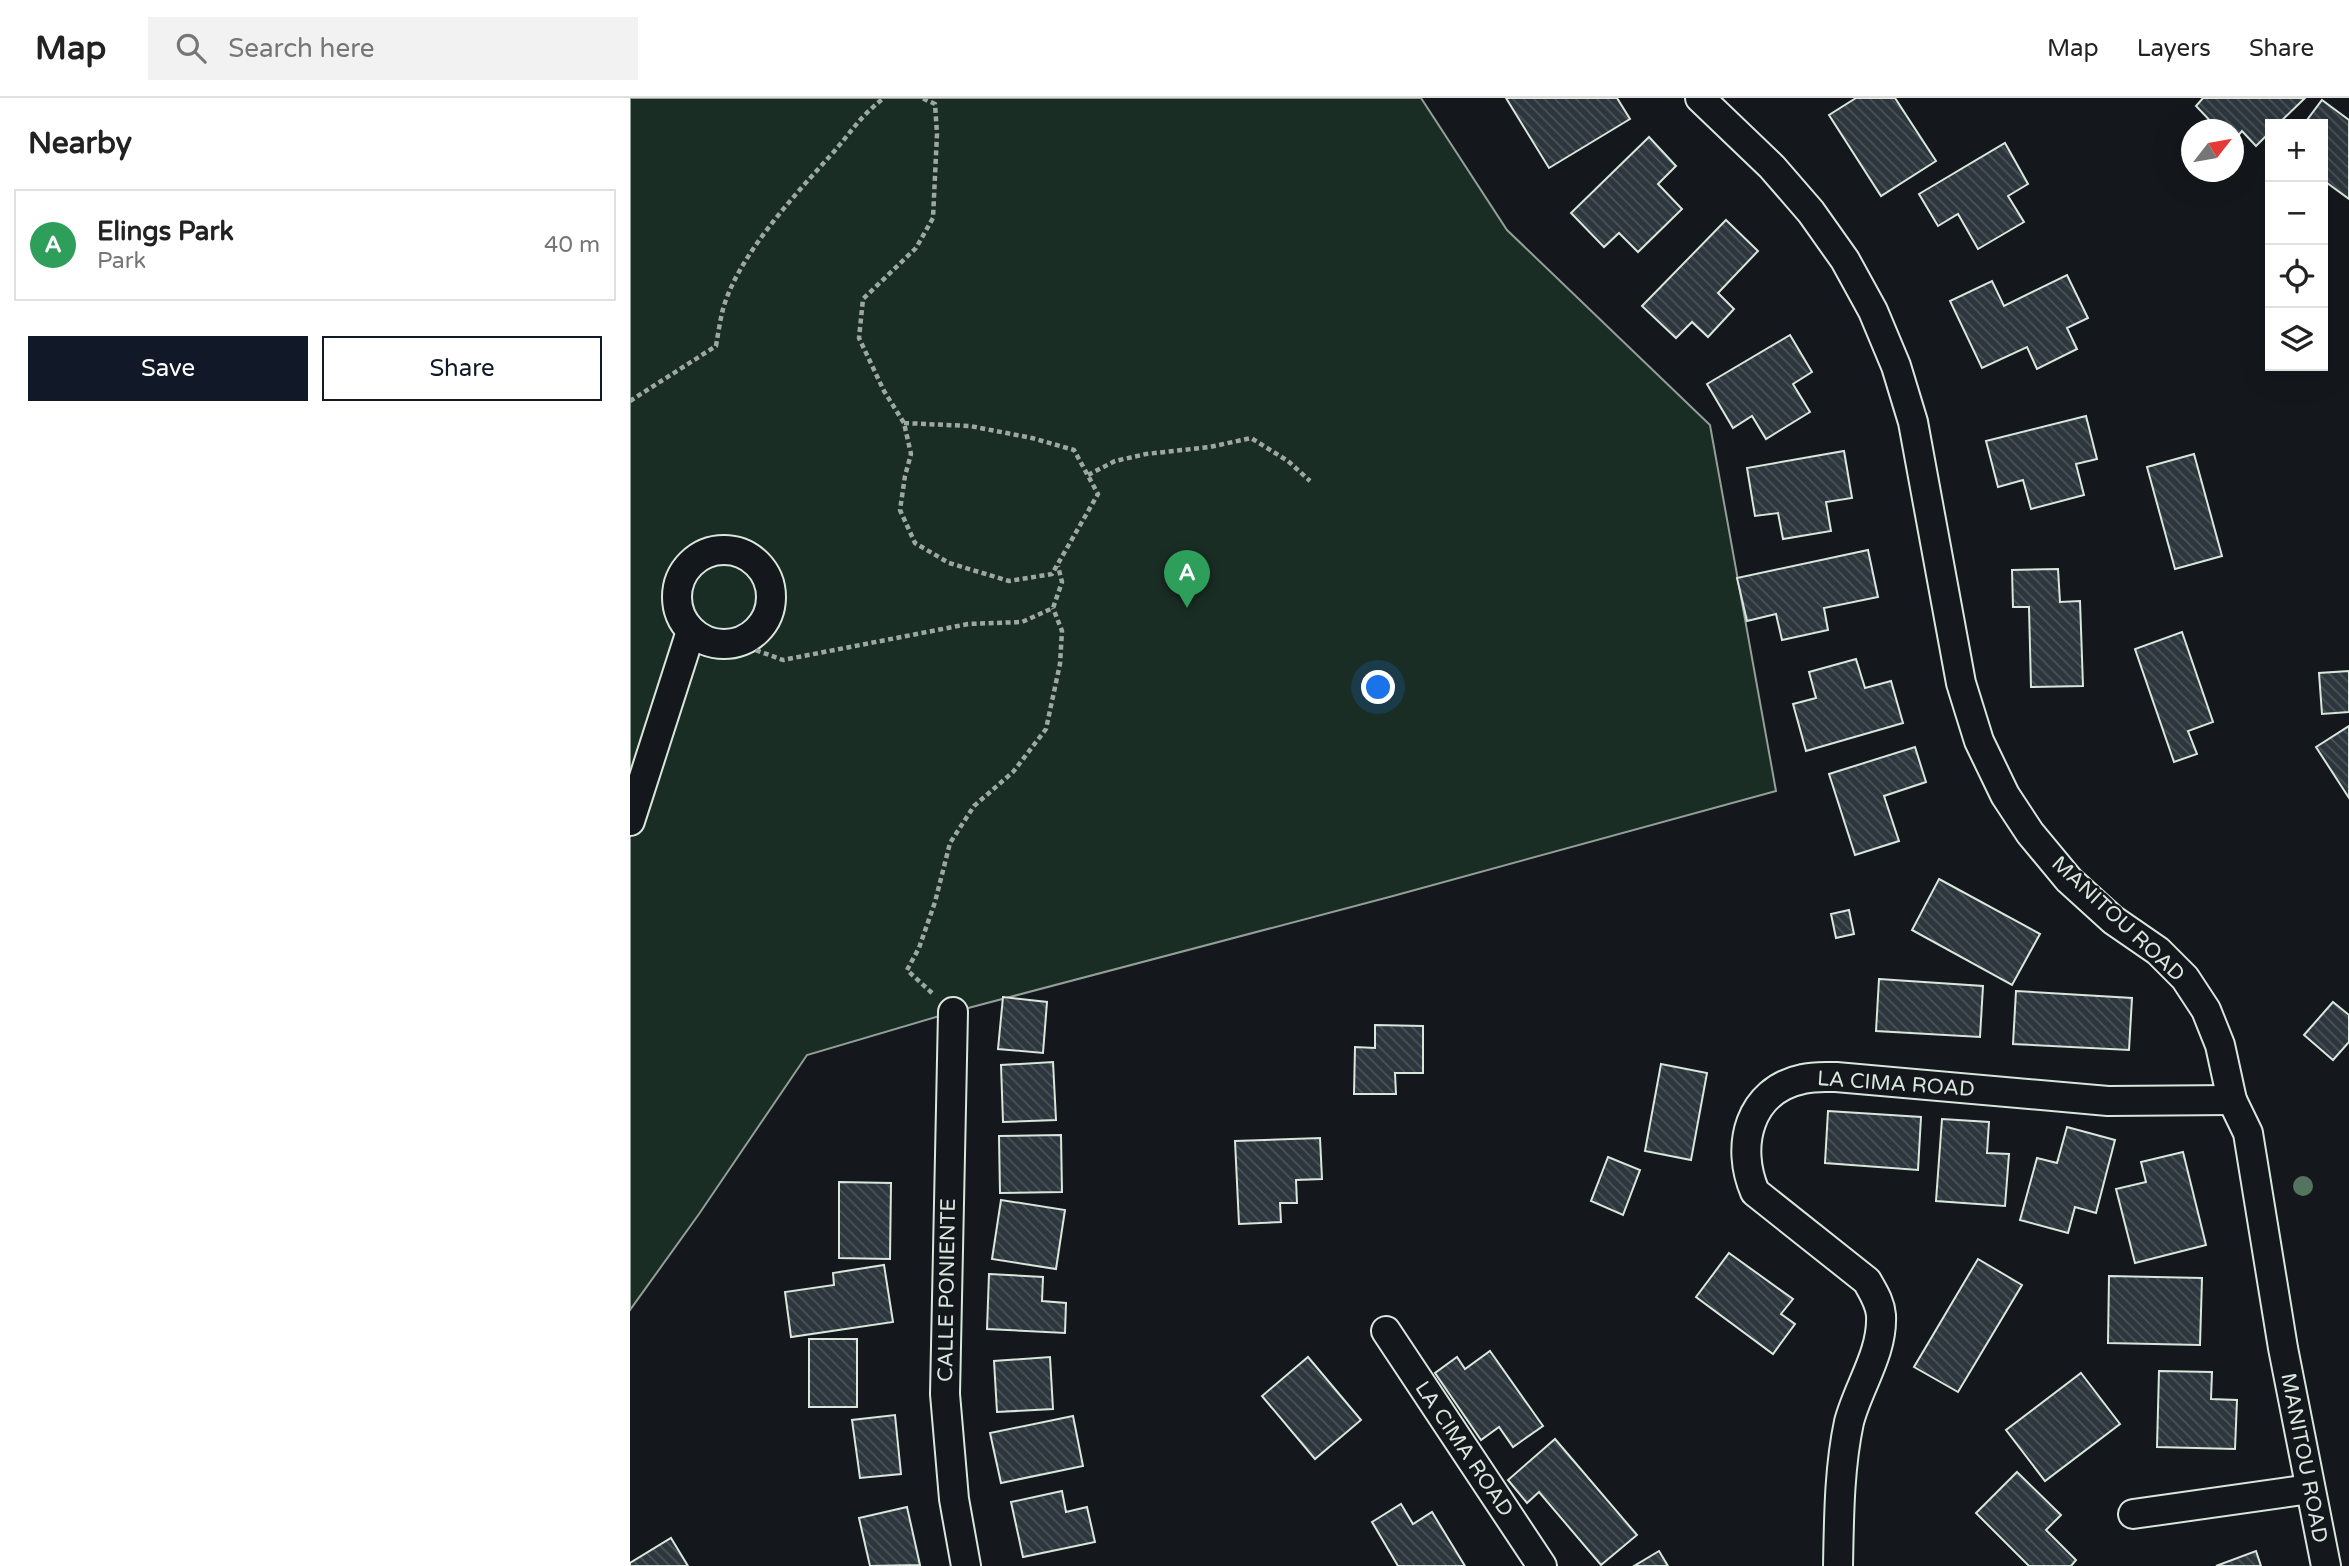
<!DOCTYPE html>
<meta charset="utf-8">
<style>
body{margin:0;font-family:"Varela Round",sans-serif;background:#f2f2f2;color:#222}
.controls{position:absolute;right:21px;top:21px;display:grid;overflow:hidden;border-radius:0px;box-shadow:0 7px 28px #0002}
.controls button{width:63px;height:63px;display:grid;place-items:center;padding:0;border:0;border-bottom:2px solid #e0e0e0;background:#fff;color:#222;font:35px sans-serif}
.compass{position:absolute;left:1551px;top:21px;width:63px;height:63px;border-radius:50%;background:#fff;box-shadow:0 7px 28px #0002;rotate:59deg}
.you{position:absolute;left:749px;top:590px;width:24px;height:24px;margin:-18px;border:5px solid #fff;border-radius:50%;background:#1a73e8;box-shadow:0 0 0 10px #1a73e833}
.badge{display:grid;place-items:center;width:46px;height:46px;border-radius:50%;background:#111827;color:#fff;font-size:23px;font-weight:700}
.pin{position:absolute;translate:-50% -58px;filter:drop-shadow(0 2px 4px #0008)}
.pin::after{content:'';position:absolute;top:37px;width:24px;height:21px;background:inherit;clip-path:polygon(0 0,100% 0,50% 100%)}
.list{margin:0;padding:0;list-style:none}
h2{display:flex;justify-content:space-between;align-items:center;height:91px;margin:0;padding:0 28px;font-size:30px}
h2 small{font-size:23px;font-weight:400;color:#767676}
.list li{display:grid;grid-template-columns:46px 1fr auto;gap:21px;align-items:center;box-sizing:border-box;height:112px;margin:0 14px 14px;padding:0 14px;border:2px solid #e0e0e0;border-radius:0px}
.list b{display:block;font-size:26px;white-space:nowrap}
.list p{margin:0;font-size:23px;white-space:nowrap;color:#767676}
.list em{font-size:23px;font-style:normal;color:#767676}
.actions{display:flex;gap:14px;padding:21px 28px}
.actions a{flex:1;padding:16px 0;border:2px solid #111827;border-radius:0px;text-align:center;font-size:24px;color:#111827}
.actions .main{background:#111827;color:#fff}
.icon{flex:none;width:38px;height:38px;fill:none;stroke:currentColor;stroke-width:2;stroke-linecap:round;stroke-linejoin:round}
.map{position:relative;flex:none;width:1719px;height:1468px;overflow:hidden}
header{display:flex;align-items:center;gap:42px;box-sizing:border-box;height:98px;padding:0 35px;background:#fff;border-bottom:2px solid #e0e0e0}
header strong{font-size:33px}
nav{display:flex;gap:38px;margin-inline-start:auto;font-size:24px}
.search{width:490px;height:63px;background:#f2f2f2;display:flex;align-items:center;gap:18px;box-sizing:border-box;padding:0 24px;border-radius:0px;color:#767676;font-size:26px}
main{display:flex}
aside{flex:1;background:#fff}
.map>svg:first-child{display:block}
.park{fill:#1a2d24;stroke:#939e99;stroke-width:2}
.building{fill:url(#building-back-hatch);stroke:#d8e6dc;stroke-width:2}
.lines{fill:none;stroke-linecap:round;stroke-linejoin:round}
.minor-casing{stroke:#d8e6dc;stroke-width:32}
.path{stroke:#9da8a2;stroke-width:4.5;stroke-dasharray:5 3.5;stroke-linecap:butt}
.minor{stroke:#14181c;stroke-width:28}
.tree{fill:#55745f}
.labels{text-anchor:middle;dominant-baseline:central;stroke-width:5;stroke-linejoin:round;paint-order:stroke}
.street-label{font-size:21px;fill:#d8e6dc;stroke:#14181c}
</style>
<header>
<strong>Map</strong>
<div class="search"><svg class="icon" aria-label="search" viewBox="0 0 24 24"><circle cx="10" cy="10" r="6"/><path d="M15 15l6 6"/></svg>Search here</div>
<nav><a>Map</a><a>Layers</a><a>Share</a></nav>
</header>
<main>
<aside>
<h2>Nearby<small></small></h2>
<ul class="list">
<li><span class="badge" style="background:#2e9e5b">A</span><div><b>Elings Park</b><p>Park</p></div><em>40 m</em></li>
</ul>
<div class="actions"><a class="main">Save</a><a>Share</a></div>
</aside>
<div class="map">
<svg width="1719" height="1468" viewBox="0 0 1719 1468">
<defs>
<pattern id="building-back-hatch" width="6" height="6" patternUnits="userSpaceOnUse" patternTransform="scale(1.75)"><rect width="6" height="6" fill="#2c363c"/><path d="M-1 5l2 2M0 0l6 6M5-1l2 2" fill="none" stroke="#4a5358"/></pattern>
</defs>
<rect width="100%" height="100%" fill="#14181c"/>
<polygon class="park" points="0,0 791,0 877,132 1080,327 1146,693 763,798 323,914 177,957 69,1116 0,1212"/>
<g class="building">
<polygon points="876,0 987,0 1000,21 919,70"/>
<polygon points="1226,0 1265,0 1306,63 1251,98 1199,17"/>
<polygon points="1573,0 1675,0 1648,26 1640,26 1640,34 1626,48 1612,33 1604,42 1604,32 1589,32 1566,8"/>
<polygon points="1692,2 1719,22 1719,101 1693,82 1693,26 1674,26"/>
<polygon points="1019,39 1046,68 1028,86 1052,111 1008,154 989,135 974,149 941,115"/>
<polygon points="1375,45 1398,86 1378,98 1394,124 1348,151 1328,116 1308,128 1289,96"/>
<polygon points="1096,122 1128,153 1088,195 1104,211 1078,239 1062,224 1046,240 1012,208"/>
<polygon points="1437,177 1458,220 1437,230 1447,251 1407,271 1397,249 1352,270 1320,203 1362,183 1374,208"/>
<polygon points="1160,237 1182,274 1163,286 1180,314 1136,341 1122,318 1103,330 1077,286"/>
<polygon points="1456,318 1467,361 1446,366 1454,397 1401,411 1393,382 1368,389 1356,343"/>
<polygon points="1214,353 1222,400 1196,404 1201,433 1153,441 1148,415 1125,418 1117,370"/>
<polygon points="1564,356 1592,458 1545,471 1517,369"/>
<polygon points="1238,452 1248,499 1194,510 1198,532 1152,542 1146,516 1117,523 1107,480"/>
<polygon points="1428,471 1430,504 1450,503 1453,588 1401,589 1399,509 1383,509 1382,472"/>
<polygon points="1552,534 1583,624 1558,633 1567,656 1544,664 1505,551"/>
<polygon points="1226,561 1235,590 1261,583 1273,625 1176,653 1163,606 1186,600 1179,574"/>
<polygon points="1719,573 1719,614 1692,616 1689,575"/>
<polygon points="1719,628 1719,700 1686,649"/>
<polygon points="1285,649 1296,684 1254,698 1269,743 1225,757 1199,676"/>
<polygon points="1309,781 1410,836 1382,887 1282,832"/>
<polygon points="1219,812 1224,836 1206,840 1201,816"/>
<polygon points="1249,881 1353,888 1350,939 1246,933"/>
<polygon points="1386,893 1502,900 1499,952 1383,946"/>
<polygon points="373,899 417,904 413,955 368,951"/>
<polygon points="1703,904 1719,917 1719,944 1703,962 1674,937"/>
<polygon points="745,927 793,928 793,975 765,975 766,996 724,996 725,949 745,950"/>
<polygon points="423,964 426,1022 373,1024 371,967"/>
<polygon points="1031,966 1077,975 1061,1062 1015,1053"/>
<polygon points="1198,1013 1291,1019 1288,1072 1195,1065"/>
<polygon points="1312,1021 1359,1024 1357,1055 1379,1056 1375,1108 1306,1103"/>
<polygon points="1437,1029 1485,1042 1466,1115 1445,1109 1438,1135 1390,1122 1407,1060 1427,1065"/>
<polygon points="431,1037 432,1094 370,1095 369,1038"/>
<polygon points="690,1040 692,1081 666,1082 667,1105 650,1105 651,1124 609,1126 605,1043"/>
<polygon points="1553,1054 1576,1147 1505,1165 1486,1091 1516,1084 1511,1064"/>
<polygon points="978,1059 1010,1072 993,1117 961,1103"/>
<polygon points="209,1084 261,1085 260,1161 209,1160"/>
<polygon points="371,1102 435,1112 426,1171 362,1161"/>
<polygon points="1099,1155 1163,1201 1151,1216 1165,1226 1143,1256 1066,1199"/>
<polygon points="1348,1161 1392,1187 1328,1294 1284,1269"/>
<polygon points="254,1167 263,1224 161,1239 155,1194 204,1187 203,1175"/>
<polygon points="359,1176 413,1179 412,1203 436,1205 435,1235 357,1231"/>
<polygon points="1479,1178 1572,1180 1570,1247 1478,1245"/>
<rect x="179" y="1241" width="48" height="68"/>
<polygon points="860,1253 913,1328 883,1349 869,1329 851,1342 805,1275 827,1259 835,1271"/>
<polygon points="420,1259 423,1311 367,1314 364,1263"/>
<polygon points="678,1259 731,1322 685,1361 632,1298"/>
<polygon points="1529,1273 1582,1274 1581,1301 1607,1302 1605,1351 1527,1349"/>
<polygon points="1451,1275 1490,1326 1415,1383 1376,1332"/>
<polygon points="265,1317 271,1376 230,1380 222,1322"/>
<polygon points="443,1318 453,1368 371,1385 360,1335"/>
<polygon points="925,1341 1007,1437 971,1467 909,1394 897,1405 878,1382"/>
<polygon points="1387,1374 1431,1417 1416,1432 1446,1462 1441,1468 1399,1468 1346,1415"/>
<polygon points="432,1393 436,1414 457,1409 465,1444 393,1459 381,1404"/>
<polygon points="771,1406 783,1426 802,1414 835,1468 768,1468 742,1424"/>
<polygon points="277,1409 290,1467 240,1468 229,1420"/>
<polygon points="41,1440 58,1468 0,1468 0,1465"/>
<polygon points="1029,1453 1038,1468 1004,1468"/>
<polygon points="1626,1453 1631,1468 1586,1468"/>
</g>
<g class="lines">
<g class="minor-casing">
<g id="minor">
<polyline points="1070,0 1142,69 1181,114 1215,162 1243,213 1266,268 1283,324 1331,585 1349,643 1375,697 1400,735 1439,782 1483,822 1528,853 1555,880 1576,912 1590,947 1602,1002 1618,1035 1653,1250 1696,1468"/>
<circle cx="94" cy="499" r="47"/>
<polyline points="0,723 61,533"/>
<polyline points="323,914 315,1296 324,1401 336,1468"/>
<polyline points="756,1233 912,1468"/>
<polyline points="1503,1416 1680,1391"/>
<path d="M1208 1468C1209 1420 1209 1371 1219 1324 1228 1289 1253 1255 1251 1217 1250 1204 1243 1194 1237 1183L1125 1094C1105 1048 1119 992 1173 981 1184 978 1196 979 1206 979L1478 1003 1602 1002"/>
</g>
</g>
<g class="path">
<path d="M0 303 86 248C88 236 90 223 93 211 108 158 163 99 200 58 220 36 229 19 254 0"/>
<polyline points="274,325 340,328 402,340 444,352 468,396 422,476 379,483 319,465 285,445 270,412 275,378 281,356 274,325 254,293 229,240 233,201 286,150 303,120 307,36 305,6 292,0"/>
<polyline points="458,377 485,363 516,356 580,349 621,340 658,363 680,383"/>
<polyline points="114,541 120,550 153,562 338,526 392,524 423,510 432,484 428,468"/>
<polyline points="302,895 277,872 289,850 305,804 320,745 344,708 383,674 416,631 430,566 432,533 423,510"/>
</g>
<use href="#minor" class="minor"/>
</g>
<circle class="tree" cx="1673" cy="1088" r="10"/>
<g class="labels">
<g class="street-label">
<text transform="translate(1488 821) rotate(43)">MANITOU ROAD</text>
<text transform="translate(1266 986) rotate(4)">LA CIMA ROAD</text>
<text transform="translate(317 1192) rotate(-89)">CALLE PONIENTE</text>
<text transform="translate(834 1351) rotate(56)">LA CIMA ROAD</text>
<text transform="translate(1674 1360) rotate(79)">MANITOU ROAD</text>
</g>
</g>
</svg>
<div class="controls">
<button>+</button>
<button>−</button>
<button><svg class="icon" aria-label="locate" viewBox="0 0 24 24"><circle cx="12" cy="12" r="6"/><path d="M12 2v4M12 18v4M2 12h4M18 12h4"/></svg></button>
<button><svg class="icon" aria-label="layers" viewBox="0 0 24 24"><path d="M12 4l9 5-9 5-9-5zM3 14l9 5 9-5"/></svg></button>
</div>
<svg class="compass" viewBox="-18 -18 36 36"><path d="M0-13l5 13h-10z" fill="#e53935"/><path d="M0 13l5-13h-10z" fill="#767676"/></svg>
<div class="you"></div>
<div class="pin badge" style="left:557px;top:510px;background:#2e9e5b">A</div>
</div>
</main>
